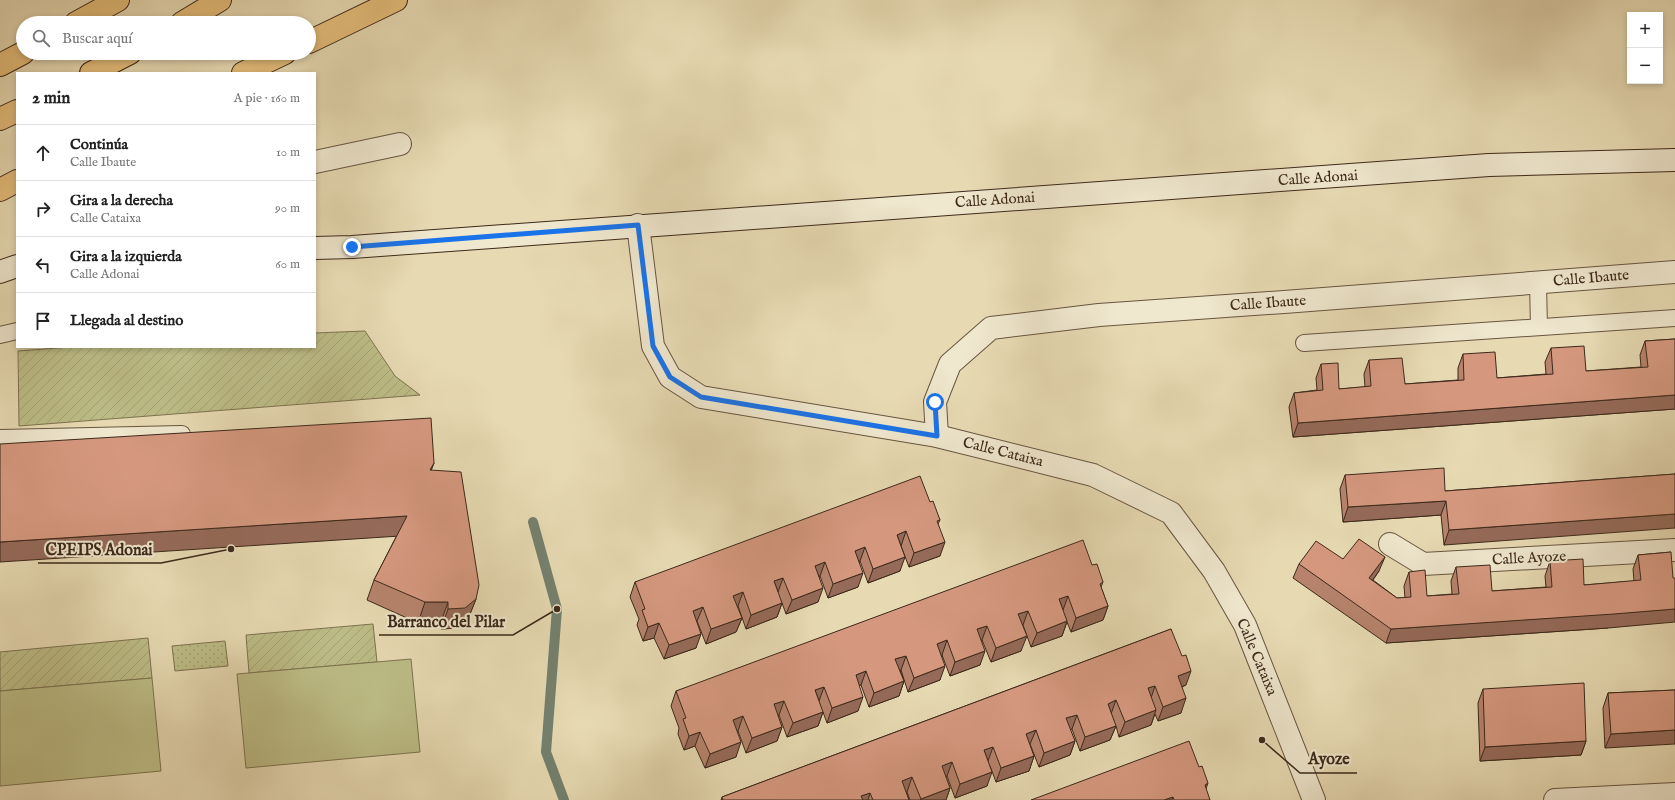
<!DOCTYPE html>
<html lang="es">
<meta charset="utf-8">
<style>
body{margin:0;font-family:"IM FELL English",serif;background:#f2f2f2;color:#222}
.controls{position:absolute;right:12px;top:12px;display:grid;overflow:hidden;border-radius:0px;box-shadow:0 2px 6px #0003}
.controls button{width:36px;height:36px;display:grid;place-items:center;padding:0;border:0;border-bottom:1px solid #e0e0e0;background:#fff;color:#222;font:20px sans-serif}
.stop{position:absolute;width:12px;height:12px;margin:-9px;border:3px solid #1a73e8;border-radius:50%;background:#fff}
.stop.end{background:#1a73e8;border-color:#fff;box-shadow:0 1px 4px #0008}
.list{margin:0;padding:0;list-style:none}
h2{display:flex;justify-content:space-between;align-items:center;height:52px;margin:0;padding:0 16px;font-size:17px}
h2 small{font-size:13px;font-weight:400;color:#767676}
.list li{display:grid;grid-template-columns:26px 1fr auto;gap:12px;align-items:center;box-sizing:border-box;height:56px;padding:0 16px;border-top:1px solid #e0e0e0}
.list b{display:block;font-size:15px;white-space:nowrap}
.list p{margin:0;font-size:13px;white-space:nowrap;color:#767676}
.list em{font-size:13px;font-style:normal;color:#767676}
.icon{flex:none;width:22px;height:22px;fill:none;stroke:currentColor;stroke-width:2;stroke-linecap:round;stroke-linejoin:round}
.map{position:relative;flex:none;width:1675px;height:800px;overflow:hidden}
.search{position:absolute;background:#fff;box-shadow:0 2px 6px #0003;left:16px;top:16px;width:300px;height:44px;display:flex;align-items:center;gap:10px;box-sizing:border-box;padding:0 14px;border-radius:22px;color:#767676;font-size:15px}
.panel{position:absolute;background:#fff;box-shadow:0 2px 6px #0003;left:16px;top:72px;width:300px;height:276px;border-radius:0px}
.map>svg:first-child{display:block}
.park{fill:url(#park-dots);stroke:#7d7350}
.garden{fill:url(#garden-furrows);stroke:#7d7350}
.pitch{fill:#bdbd87;stroke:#7d7350}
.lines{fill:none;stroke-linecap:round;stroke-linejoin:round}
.stream{stroke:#74816f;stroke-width:10}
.lane-casing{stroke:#685540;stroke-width:18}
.street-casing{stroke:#685540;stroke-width:24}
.secondary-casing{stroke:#3d291a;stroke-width:24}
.highway-casing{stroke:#3d291a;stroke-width:24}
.lane{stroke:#efe7ce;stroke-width:16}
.street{stroke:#efe7ce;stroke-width:22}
.secondary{stroke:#efe7ce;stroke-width:22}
.highway{stroke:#e4bd7a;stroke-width:22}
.wall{fill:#b7836d;stroke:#3d291a}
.shaded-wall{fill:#956a59;stroke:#3d291a}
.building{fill:#d5987f;stroke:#3d291a}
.route{stroke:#1a73e8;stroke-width:5}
.labels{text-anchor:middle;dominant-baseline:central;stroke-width:4;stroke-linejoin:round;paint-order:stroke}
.street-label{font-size:15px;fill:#3d291a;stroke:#efe7ce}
.leader{fill:none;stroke:#3d291a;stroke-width:1.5}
.callout-dot{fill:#3d291a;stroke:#efe7ce;stroke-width:1.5}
.callout-label{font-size:16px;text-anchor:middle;font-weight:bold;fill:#3d291a;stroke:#efe7ce;stroke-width:4;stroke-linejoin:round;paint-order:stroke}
</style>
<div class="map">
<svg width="1675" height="800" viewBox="0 0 1675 800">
<defs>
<pattern id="park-dots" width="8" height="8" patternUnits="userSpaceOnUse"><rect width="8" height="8" fill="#bdbd87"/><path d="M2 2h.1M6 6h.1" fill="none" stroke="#a3a274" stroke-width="1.8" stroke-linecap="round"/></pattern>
<pattern id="garden-furrows" width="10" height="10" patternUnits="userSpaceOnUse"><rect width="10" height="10" fill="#bdbd87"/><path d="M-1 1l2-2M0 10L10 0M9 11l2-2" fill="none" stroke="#a3a274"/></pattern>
</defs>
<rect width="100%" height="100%" fill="#e7dab3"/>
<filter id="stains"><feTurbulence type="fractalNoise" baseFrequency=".005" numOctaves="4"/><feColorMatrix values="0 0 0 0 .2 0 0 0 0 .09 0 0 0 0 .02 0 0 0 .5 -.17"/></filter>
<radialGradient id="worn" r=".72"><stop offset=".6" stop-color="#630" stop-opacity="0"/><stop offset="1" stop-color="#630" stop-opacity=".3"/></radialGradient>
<polygon class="park" points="225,641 228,666 175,671 172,646"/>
<g class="garden">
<polygon points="365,331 395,376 420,395 19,426 18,351 70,347 315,347 315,333"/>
<polygon points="373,624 377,662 249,673 246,635"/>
<polygon points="148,638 152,678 0,691 0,652"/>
</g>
<g class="pitch">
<polygon points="411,659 420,752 246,768 237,674"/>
<polygon points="152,678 161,771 0,786 0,691"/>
</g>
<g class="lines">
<polyline class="stream" points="533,522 557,609 546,752 564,800"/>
<g class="lane-casing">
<g id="lane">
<polyline points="1538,283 1539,327"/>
<polyline points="0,335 17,331"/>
<polyline points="1304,343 1675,318"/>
<polyline points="0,438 182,434"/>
</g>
</g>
<g class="street-casing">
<g id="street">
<polyline points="315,162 400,144"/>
<polyline points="638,225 653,346 670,377 701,397 937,436 1093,475 1171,513 1214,571 1245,625 1314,800"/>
<polyline points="937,436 935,402 950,364 991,328 1099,315 1284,302 1675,272"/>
<polyline points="1390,544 1423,564 1675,550"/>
<polyline points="1555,800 1675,794"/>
</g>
</g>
<g class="secondary-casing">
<g id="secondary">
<polyline points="315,248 352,247 1489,165 1675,160"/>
<polyline points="0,272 17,266"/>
</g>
</g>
<g class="highway-casing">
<g id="highway">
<polyline points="76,23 118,0"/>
<polyline points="182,23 220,0"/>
<polyline points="309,42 396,0"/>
<polyline points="0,65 23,53"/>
<polyline points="91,73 130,53"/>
<polyline points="243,73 285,53"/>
<polyline points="0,119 17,111"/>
<polyline points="0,190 17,181"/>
</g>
</g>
<use href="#lane" class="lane"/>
<use href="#street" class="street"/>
<use href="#secondary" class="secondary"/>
<use href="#highway" class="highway"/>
</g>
<g class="wall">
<polygon points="1675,339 1675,409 1293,437 1289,407 1294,393 1317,390 1316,378 1321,364 1339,389 1365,387 1364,374 1369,360 1405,384 1458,380 1458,368 1463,354 1497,378 1546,374 1545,362 1551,348 1586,371 1641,367 1640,355 1645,341"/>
<polygon points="434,463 431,471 476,599 468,619 457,628 441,629 441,622 418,623 367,600 374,580"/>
<polygon points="1675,474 1444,545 1441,515 1343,522 1340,489 1345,475 1445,491"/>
<polygon points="930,502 940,520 938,524 940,556 909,567 901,546 900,571 868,583 860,561 859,561 858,587 828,598 820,576 819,577 818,602 786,614 782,603 777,617 746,629 738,606 737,607 742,618 736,632 706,644 697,621 696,622 696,648 664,659 654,638 643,641 637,625 639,619 630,597 635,582"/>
<polygon points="1671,552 1608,628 1386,643 1293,578 1299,564 1343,559 1379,571 1373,580 1397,598 1405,598 1404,586 1409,572 1427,596 1452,594 1451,581 1456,567 1492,591 1546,587 1545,576 1550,561 1584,585 1634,581 1633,569 1638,555"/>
<polygon points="1092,565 1103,582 1101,587 1108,606 1103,620 1071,632 1067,622 1062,636 1031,647 1023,625 1022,625 1021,651 991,662 982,640 980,665 950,676 942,655 940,680 908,692 901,670 900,670 904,681 899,696 869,707 861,685 859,685 858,711 827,723 823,712 818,726 787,737 779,715 778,716 782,727 777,741 746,753 738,731 737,731 736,757 705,768 695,746 684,750 678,734 679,728 671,706 676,691"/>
<polygon points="1171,629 1186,685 1182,687 1181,713 1158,721 1155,714 1151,725 1119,737 1116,726 1110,740 1080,751 1072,729 1070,729 1075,741 1070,755 1039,767 1030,744 1029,745 1034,756 1029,771 996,782 990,766 987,786 955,798 947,776 946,777 950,788 946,800 910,800 907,792 906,792 909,800 721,800 722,797"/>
<polygon points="1483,689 1586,741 1581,755 1480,761 1478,703"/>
<polygon points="1675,690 1605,748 1603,708 1608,693"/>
</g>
<g class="shaded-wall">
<polygon points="1675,395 1675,409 1293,437 1298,423"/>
<polygon points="1446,501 1441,515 1343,522 1348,507"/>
<polygon points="1675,514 1675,528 1444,545 1449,530"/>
<polygon points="407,516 400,536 0,562 0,542"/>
<polygon points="906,531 901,546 897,535"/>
<polygon points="945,542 940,556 909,567 914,553"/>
<polygon points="865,547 860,561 850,565 855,551"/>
<polygon points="905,557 900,571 868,583 873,569"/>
<polygon points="1385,557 1379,571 1364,592 1369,578"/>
<polygon points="825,562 820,576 810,580 815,566"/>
<polygon points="863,573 858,587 828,598 833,584"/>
<polygon points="783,578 778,592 774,581"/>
<polygon points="823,588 818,602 786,614 792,600"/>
<polygon points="743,592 738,606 728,610 733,596"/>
<polygon points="1068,596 1063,610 1059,599"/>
<polygon points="476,599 468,619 457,628 441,629 448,609"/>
<polygon points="425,602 448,602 441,622 418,623"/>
<polygon points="782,603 777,617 746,629 751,615"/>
<polygon points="1108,606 1103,620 1071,632 1076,618"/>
<polygon points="703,607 697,621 687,625 693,611"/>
<polygon points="1675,609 1675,622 1608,628 1386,643 1391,629"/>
<polygon points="1028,611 1023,625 1013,629 1018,614"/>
<polygon points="742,618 736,632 706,644 711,629"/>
<polygon points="1067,621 1062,636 1031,647 1037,633"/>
<polygon points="659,623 654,638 643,641 648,627"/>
<polygon points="987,626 982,640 972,643 977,629"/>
<polygon points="701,634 696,648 664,659 669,645"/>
<polygon points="1027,636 1021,651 991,662 996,648"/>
<polygon points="947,640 942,655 932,658 937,644"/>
<polygon points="985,651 980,665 950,676 955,662"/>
<polygon points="906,656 901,670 890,674 895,659"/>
<polygon points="945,666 940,680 908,692 914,678"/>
<polygon points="866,671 861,685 851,689 856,675"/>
<polygon points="1191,671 1186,685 1173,690 1178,676"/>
<polygon points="904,681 899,696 869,707 874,693"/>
<polygon points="1155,686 1150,701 1148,688"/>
<polygon points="824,687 819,701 815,690"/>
<polygon points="863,697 858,711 827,723 832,708"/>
<polygon points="1186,698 1181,713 1158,721 1163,707"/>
<polygon points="1116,700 1111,714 1108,704"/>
<polygon points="784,701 779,715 769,719 774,704"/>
<polygon points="1156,710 1151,725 1119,737 1125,722"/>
<polygon points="823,712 818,726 787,737 793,723"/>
<polygon points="1077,715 1072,729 1061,733 1066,718"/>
<polygon points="743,716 738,731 728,734 733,720"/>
<polygon points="1116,726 1110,740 1080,751 1085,737"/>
<polygon points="782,727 777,741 746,753 752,738"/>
<polygon points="1036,730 1030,744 1020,748 1026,734"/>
<polygon points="1675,730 1675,744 1605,748 1611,734"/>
<polygon points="700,732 695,746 684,750 689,736"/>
<polygon points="1075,741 1070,755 1039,767 1044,753"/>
<polygon points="1586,741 1581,755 1480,761 1485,747"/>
<polygon points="741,742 736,757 705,768 710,754"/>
<polygon points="993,747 988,761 984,750"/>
<polygon points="1034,756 1029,771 996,782 1001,768"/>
<polygon points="952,762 947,776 937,780 942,766"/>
<polygon points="992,772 987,786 955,798 960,784"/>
<polygon points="912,777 907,792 897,795 902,781"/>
<polygon points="1208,783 1202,800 1205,785"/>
<polygon points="950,788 946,800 920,800 921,799"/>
<polygon points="870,793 868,800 860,800 861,796"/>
<polygon points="1173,797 1172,800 1164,800"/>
</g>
<g class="building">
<polygon points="1675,339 1675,395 1298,423 1294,393 1323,390 1321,364 1338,363 1339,389 1371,386 1369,360 1402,358 1405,384 1464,380 1463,354 1495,352 1497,378 1553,374 1551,348 1584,346 1586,371 1648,367 1645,341"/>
<polygon points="431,418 434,463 430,470 461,472 479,585 476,599 465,608 448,609 448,602 425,602 374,580 407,516 0,542 0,444"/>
<polygon points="1444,468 1445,491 1675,474 1675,514 1449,530 1446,501 1348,507 1345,475"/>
<polygon points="920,476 930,502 933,501 940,520 937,521 945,542 914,553 906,531 897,535 905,557 873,569 865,547 855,551 863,573 833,584 825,562 815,566 823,588 792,600 783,578 774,581 782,603 751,615 743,592 733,596 742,618 711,629 703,607 693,611 701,634 669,645 659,623 648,627 642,610 645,609 635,582"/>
<polygon points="1359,539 1385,557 1369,578 1397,598 1411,597 1409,572 1425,570 1427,596 1459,594 1456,567 1490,565 1492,591 1552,587 1550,561 1583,559 1584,585 1641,580 1638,555 1671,552 1673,578 1675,578 1675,609 1614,614 1391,629 1299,564 1316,541 1343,559"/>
<polygon points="1083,540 1092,565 1097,564 1103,582 1100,584 1108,606 1076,618 1068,596 1059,599 1067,621 1037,633 1028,611 1018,614 1027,636 996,648 987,626 977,629 985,651 955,662 947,640 937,644 945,666 914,678 906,656 895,659 904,681 874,693 866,671 856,675 863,697 832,708 824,687 815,690 823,712 793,723 784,701 774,704 782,727 752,738 743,716 733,720 741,742 710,754 700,732 689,736 683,719 686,718 676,691"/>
<polygon points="1171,629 1182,656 1186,655 1191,671 1178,676 1186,698 1163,707 1155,686 1148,688 1156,710 1125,722 1116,700 1108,704 1116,726 1085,737 1077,715 1066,718 1075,741 1044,753 1036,730 1026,734 1034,756 1001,768 993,747 984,750 992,772 960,784 952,762 942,766 950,788 921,799 912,777 902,781 909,800 873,800 870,793 861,796 863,800 723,800 722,797"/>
<polygon points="1584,683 1586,741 1485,747 1483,689"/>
<polygon points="1675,690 1675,730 1611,734 1608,693"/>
<polygon points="1189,741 1199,767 1202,766 1208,783 1205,785 1210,800 1174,800 1173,797 1164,800 1031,800"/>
</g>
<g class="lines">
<polyline class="route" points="352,247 638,225 653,346 670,377 701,397 937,436 935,402"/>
</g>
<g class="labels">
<g class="street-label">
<text transform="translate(1318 178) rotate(-4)">Calle Adonai</text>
<text transform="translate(995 200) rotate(-4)">Calle Adonai</text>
<text transform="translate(1591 278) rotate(-5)">Calle Ibaute</text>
<text transform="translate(1268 303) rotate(-4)">Calle Ibaute</text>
<text transform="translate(1003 452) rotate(14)">Calle Cataixa</text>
<text transform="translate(1529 558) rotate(-3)">Calle Ayoze</text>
<text transform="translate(1257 657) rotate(67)">Calle Cataixa</text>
</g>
</g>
<path class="leader" d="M231 549L161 563H38M557 609L513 635H379M1262 740L1300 773H1357"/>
<g class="callout-dot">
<circle cx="231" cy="549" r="4"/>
<circle cx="557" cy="609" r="4"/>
<circle cx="1262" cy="740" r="4"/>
</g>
<g class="callout-label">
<text x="99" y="555">CPEIPS Adonai</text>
<text x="446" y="627">Barranco del Pilar</text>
<text x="1329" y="764">Ayoze</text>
</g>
<rect width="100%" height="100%" filter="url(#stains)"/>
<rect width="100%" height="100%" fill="url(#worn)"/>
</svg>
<div class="controls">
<button>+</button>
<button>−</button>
</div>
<div class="stop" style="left:935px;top:402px"></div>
<div class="stop end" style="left:352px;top:247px"></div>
<div class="search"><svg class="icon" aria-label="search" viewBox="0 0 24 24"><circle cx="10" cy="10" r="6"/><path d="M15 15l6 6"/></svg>Buscar aquí</div>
<section class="panel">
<h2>2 min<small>A pie · 160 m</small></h2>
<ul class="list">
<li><svg class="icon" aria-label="ahead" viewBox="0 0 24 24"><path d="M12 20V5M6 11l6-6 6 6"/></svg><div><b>Continúa</b><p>Calle Ibaute</p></div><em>10 m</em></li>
<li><svg class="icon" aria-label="right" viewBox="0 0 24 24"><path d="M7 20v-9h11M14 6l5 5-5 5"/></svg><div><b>Gira a la derecha</b><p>Calle Cataixa</p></div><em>90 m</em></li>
<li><svg class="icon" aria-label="left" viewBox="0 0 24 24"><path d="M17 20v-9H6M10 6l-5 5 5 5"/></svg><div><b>Gira a la izquierda</b><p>Calle Adonai</p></div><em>60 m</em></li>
<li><svg class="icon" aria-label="arrive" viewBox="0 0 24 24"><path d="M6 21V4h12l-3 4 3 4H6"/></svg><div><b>Llegada al destino</b></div></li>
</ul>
</section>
</div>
